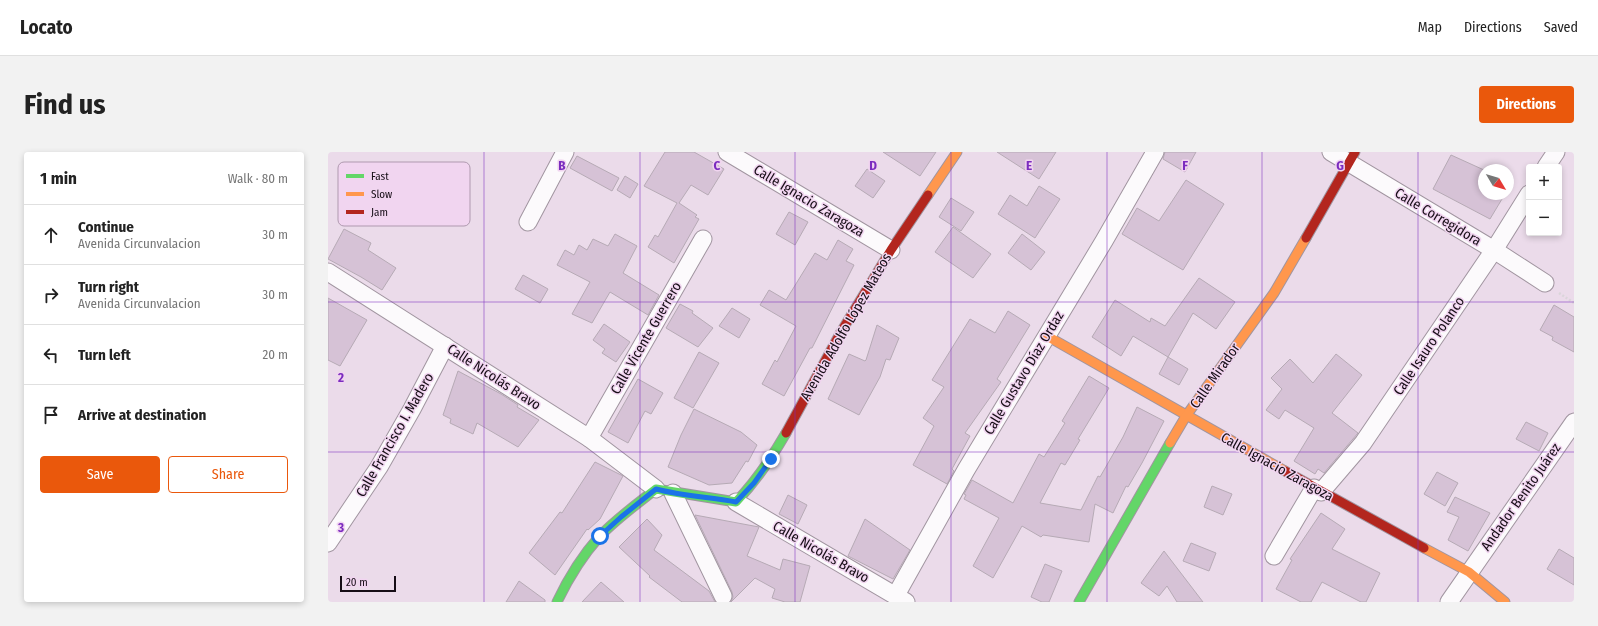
<!DOCTYPE html>
<meta charset="utf-8">
<style>
body{margin:0;font-family:"Fira Sans Condensed",sans-serif;background:#f2f2f2;color:#222}
.controls{position:absolute;right:12px;top:12px;display:grid;overflow:hidden;border-radius:4px;box-shadow:0 2px 6px #0003}
.controls button{width:36px;height:36px;display:grid;place-items:center;padding:0;border:0;border-bottom:1px solid #e0e0e0;background:#fff;color:#222;font:20px sans-serif}
.compass{position:absolute;left:1150px;top:12px;width:36px;height:36px;border-radius:50%;background:#fff;box-shadow:0 2px 6px #0003;rotate:128deg}
.scale{position:absolute;left:12px;bottom:10px;width:56px;box-sizing:border-box;padding-left:4px;border:2px solid #160d16;border-top:0;font-size:11px;line-height:14px;white-space:nowrap;color:#160d16;-webkit-text-stroke:3px #f1d5f0;paint-order:stroke}
.stop{position:absolute;width:12px;height:12px;margin:-9px;border:3px solid #1a73e8;border-radius:50%;background:#fff}
.stop.end{background:#1a73e8;border-color:#fff;box-shadow:0 1px 4px #0008}
.list{margin:0;padding:0;list-style:none}
h2{display:flex;justify-content:space-between;align-items:center;height:52px;margin:0;padding:0 16px;font-size:17px}
h2 small{font-size:13px;font-weight:400;color:#767676}
.list li{display:grid;grid-template-columns:26px 1fr auto;gap:12px;align-items:center;box-sizing:border-box;height:60px;padding:0 16px;border-top:1px solid #e0e0e0}
.list b{display:block;font-size:15px;white-space:nowrap}
.list p{margin:0;font-size:13px;white-space:nowrap;color:#767676}
.list em{font-size:13px;font-style:normal;color:#767676}
.actions{display:flex;gap:8px;padding:12px 16px}
.actions a{flex:1;padding:9px 0;border:1px solid #ea580c;border-radius:4px;text-align:center;font-size:14px;color:#ea580c}
.actions .main{background:#ea580c;color:#fff}
.icon{flex:none;width:22px;height:22px;fill:none;stroke:currentColor;stroke-width:2;stroke-linecap:round;stroke-linejoin:round}
.map{position:relative;flex:none;width:1246px;height:450px;overflow:hidden;border-radius:4px}
header{display:flex;align-items:center;gap:24px;box-sizing:border-box;height:56px;padding:0 20px;background:#fff;border-bottom:1px solid #e0e0e0}
header strong{font-size:19px}
nav{display:flex;gap:22px;margin-inline-start:auto;font-size:14px}
.intro{display:flex;align-items:center;justify-content:space-between;box-sizing:border-box;height:96px;padding:0 24px}
h1{margin:0;font-size:28px}
.button{padding:10px 18px;border-radius:4px;background:#ea580c;color:#fff;font-size:14px;font-weight:700}
main{display:flex;gap:24px;padding:0 24px}
aside{flex:1;background:#fff;border-radius:4px;box-shadow:0 2px 6px #0003}
.map>svg:first-child{display:block}
.building{fill:#d6c2d6;stroke:#b6aab5}
.lines{fill:none;stroke-linecap:round;stroke-linejoin:round}
.street-casing{stroke:#a195a0;stroke-width:19}
.fast-casing{stroke:#a195a0;stroke-width:11}
.slow-casing{stroke:#a195a0;stroke-width:11}
.jam-casing{stroke:#a195a0;stroke-width:11}
.path{stroke:#dad5da;stroke-width:2.5;stroke-dasharray:2 2;stroke-linecap:butt}
.street{stroke:#fcfafc;stroke-width:17}
.fast{stroke:#63d668;stroke-width:9}
.slow{stroke:#ff974d;stroke-width:9}
.jam{stroke:#b3261e;stroke-width:9}
.route{stroke:#1a73e8;stroke-width:5}
.grid{fill:none;stroke:#7b2cbf;stroke-width:1;stroke-opacity:0.55}
.labels{text-anchor:middle;dominant-baseline:central;stroke-width:3;stroke-linejoin:round;paint-order:stroke}
.street-label{font-size:14px;fill:#160d16;stroke:#f1d5f0}
.key{fill:#f1d5f0;stroke:#af99af;stroke-width:1}
.key-label{font-size:11px;fill:#160d16}
.grid-label{font-size:13px;text-anchor:middle;font-weight:bold;fill:#7b2cbf;stroke:#f1d5f0;stroke-width:3;stroke-linejoin:round;paint-order:stroke}
</style>
<header>
<strong>Locato</strong>
<nav><a>Map</a><a>Directions</a><a>Saved</a></nav>
</header>
<div class="intro"><h1>Find us</h1><a class="button">Directions</a></div>
<main>
<aside>
<h2>1 min<small>Walk · 80 m</small></h2>
<ul class="list">
<li><svg class="icon" aria-label="ahead" viewBox="0 0 24 24"><path d="M12 20V5M6 11l6-6 6 6"/></svg><div><b>Continue</b><p>Avenida Circunvalacion</p></div><em>30 m</em></li>
<li><svg class="icon" aria-label="right" viewBox="0 0 24 24"><path d="M7 20v-9h11M14 6l5 5-5 5"/></svg><div><b>Turn right</b><p>Avenida Circunvalacion</p></div><em>30 m</em></li>
<li><svg class="icon" aria-label="left" viewBox="0 0 24 24"><path d="M17 20v-9H6M10 6l-5 5 5 5"/></svg><div><b>Turn left</b></div><em>20 m</em></li>
<li><svg class="icon" aria-label="arrive" viewBox="0 0 24 24"><path d="M6 21V4h12l-3 4 3 4H6"/></svg><div><b>Arrive at destination</b></div></li>
</ul>
<div class="actions"><a class="main">Save</a><a>Share</a></div>
</aside>
<div class="map">
<svg width="1246" height="450" viewBox="0 0 1246 450">
<rect width="100%" height="100%" fill="#ebdbea"/>
<g class="building">
<polygon points="337,0 366,0 396,17 380,43 363,33 351,51 369,63 367,65 371,67 346,111 320,95 327,83 330,85 349,51 316,34"/>
<polygon points="555,0 608,0 592,24"/>
<polygon points="669,0 728,0 711,27"/>
<polygon points="837,0 868,0 857,20 835,7"/>
<polygon points="1123,3 1156,18 1156,42 1177,42 1162,67 1105,37"/>
<polygon points="249,4 291,26 284,39 242,16"/>
<polygon points="539,17 557,29 545,46 527,34"/>
<polygon points="297,24 310,32 302,46 289,38"/>
<polygon points="858,28 896,52 855,118 794,82 809,56 831,69"/>
<polygon points="711,34 732,47 707,86 670,62 682,43 699,54"/>
<polygon points="623,46 646,60 633,79 611,65"/>
<polygon points="461,60 480,70 467,93 448,82"/>
<polygon points="625,75 663,102 645,126 607,100"/>
<polygon points="16,77 43,91 40,98 68,116 54,138 33,125 0,107"/>
<polygon points="287,82 309,94 295,121 331,143 320,163 282,140 264,171 244,162 262,130 229,113 237,98 246,103 251,93 259,98 265,87 280,94"/>
<polygon points="694,82 717,100 703,118 680,101"/>
<polygon points="510,88 525,97 518,109 526,113 484,196 482,196 456,244 434,232 447,208 449,210 468,174 432,153 441,138 458,148 487,101 499,108"/>
<polygon points="195,123 220,137 212,151 187,137"/>
<polygon points="871,126 907,150 888,177 865,161 840,205 805,184 793,204 764,185 787,148 822,170 823,166 837,174"/>
<polygon points="0,146 39,168 12,214 0,208"/>
<polygon points="352,152 365,159 364,161 385,176 370,195 338,176"/>
<polygon points="1226,153 1246,165 1246,200 1224,188 1225,185 1212,178"/>
<polygon points="404,156 422,167 411,186 391,174"/>
<polygon points="680,159 702,173 669,227 673,230 637,281 642,284 624,317 626,319 619,332 585,313 606,274 595,266 616,235 604,228 642,167 667,181"/>
<polygon points="276,172 302,190 288,210 274,201 277,197 265,188"/>
<polygon points="549,173 571,186 562,208 558,207 552,225 531,263 500,247 521,202 537,209 538,208"/>
<polygon points="371,200 391,211 365,256 346,246"/>
<polygon points="1008,202 1034,223 1004,261 1030,281 996,321 990,317 987,322 966,309 986,276 957,258 951,267 938,258 954,237 943,226 962,207 985,231"/>
<polygon points="840,205 860,217 851,233 831,222"/>
<polygon points="130,219 173,242 190,253 189,255 211,268 190,295 149,271 145,282 122,271 123,267 115,263"/>
<polygon points="761,224 781,236 750,287 752,288 737,313 733,311 712,351 753,358 770,324 772,325 795,285 809,255 836,269 814,311 800,335 798,334 785,361 767,352 761,390 715,383 713,385 694,374 665,426 645,414 671,366 636,347 638,343 636,342 644,328 685,351 711,302 716,305 737,271 734,269"/>
<polygon points="310,227 335,241 323,262 317,259 300,291 280,280"/>
<polygon points="366,257 413,280 429,293 420,310 418,309 404,331 381,333 340,315 353,283"/>
<polygon points="1198,270 1220,281 1211,299 1188,287"/>
<polygon points="267,310 295,324 272,367 260,378 259,377 227,423 201,401 232,360 234,361"/>
<polygon points="1109,320 1130,331 1117,354 1096,342"/>
<polygon points="884,334 904,342 895,363 876,355"/>
<polygon points="460,343 479,353 470,372 451,362"/>
<polygon points="1127,345 1162,361 1140,399 1120,388 1131,365 1119,360"/>
<polygon points="993,361 1017,377 1004,397 1052,421 1038,450 1033,450 994,430 983,450 973,450 948,437 964,408 962,407"/>
<polygon points="367,363 431,375 419,404 452,418 455,407 482,414 472,450 457,450 444,446 447,437 427,426 403,450 405,445 404,440"/>
<polygon points="319,367 334,383 326,398 381,439 387,450 354,450 321,425 322,424 291,395"/>
<polygon points="537,367 582,398 565,427 520,404"/>
<polygon points="863,391 888,401 881,419 855,409"/>
<polygon points="1231,397 1246,406 1246,433 1219,417"/>
<polygon points="836,399 875,450 849,450 839,434 831,444 813,431"/>
<polygon points="717,412 734,419 721,450 714,450 703,445"/>
<polygon points="191,429 217,448 217,450 178,450"/>
<polygon points="273,430 296,450 254,450"/>
</g>
<g class="lines">
<g class="street-casing">
<g id="street">
<polyline points="399,0 563,98"/>
<polyline points="1003,0 1166,98 1217,131"/>
<polyline points="1218,15 1228,0"/>
<polyline points="200,70 237,0"/>
<polyline points="0,120 261,286 328,337"/>
<polyline points="261,286 375,87"/>
<polyline points="993,340 1035,291 1166,98 1201,42"/>
<polyline points="345,341 395,444"/>
<polyline points="408,350 578,450"/>
<polyline points="0,391 51,315 84,257 117,194"/>
<polyline points="946,404 986,336"/>
<polyline points="568,443 638,318 776,89 827,0"/>
<polyline points="1121,450 1246,270"/>
</g>
</g>
<g class="fast-casing">
<g id="fast">
<path d="M229 450C240 427 254 404 271 385 288 367 309 352 328 337L408 350C429 328 443 307 458 281"/>
<polyline points="751,450 842,291"/>
</g>
</g>
<g class="slow-casing">
<g id="slow">
<polyline points="600,43 629,0"/>
<polyline points="719,184 957,319"/>
<polyline points="842,291 858,264 946,141 978,86"/>
<polyline points="1096,396 1141,420 1177,450"/>
</g>
</g>
<g class="jam-casing">
<g id="jam">
<polyline points="978,86 1027,0"/>
<polyline points="458,281 513,180 563,98 600,43"/>
<polyline points="957,319 1096,396"/>
</g>
</g>
<polyline class="path" points="1231,141 1246,151"/>
<use href="#street" class="street"/>
<use href="#fast" class="fast"/>
<use href="#slow" class="slow"/>
<use href="#jam" class="jam"/>
</g>
<g class="lines">
<path class="route" d="M272 384 293 365 328 337C354 344 381 345 408 350L426 331 443 307"/>
</g>
<path class="grid" d="M156 0V450M312 0V450M467 0V450M623 0V450M779 0V450M934 0V450M1090 0V450M0 150H1246M0 300H1246"/>
<g class="labels">
<g class="street-label">
<text transform="translate(481 49) rotate(31)">Calle Ignacio Zaragoza</text>
<text transform="translate(1110 65) rotate(31)">Calle Corregidora</text>
<text transform="translate(518 175) rotate(-60)">Avenida Adolfo López Mateos</text>
<text transform="translate(318 186) rotate(-60)">Calle Vicente Guerrero</text>
<text transform="translate(1101 194) rotate(-56)">Calle Isauro Polanco</text>
<text transform="translate(696 221) rotate(-59)">Calle Gustavo Díaz Ordaz</text>
<text transform="translate(887 224) rotate(-55)">Calle Mirador</text>
<text transform="translate(166 225) rotate(33)">Calle Nicolás Bravo</text>
<text transform="translate(67 283) rotate(-60)">Calle Francisco I. Madero</text>
<text transform="translate(949 315) rotate(29)">Calle Ignacio Zaragoza</text>
<text transform="translate(1193 345) rotate(-55)">Andador Benito Juárez</text>
<text transform="translate(493 400) rotate(30)">Calle Nicolás Bravo</text>
</g>
</g>
<rect x="10" y="10" width="132" height="64" rx="6" class="key"/>
<rect x="18" y="22" width="18" height="4" fill="#63d668"/>
<rect x="18" y="40" width="18" height="4" fill="#ff974d"/>
<rect x="18" y="58" width="18" height="4" fill="#b3261e"/>
<g class="key-label">
<text x="43" y="28">Fast</text>
<text x="43" y="46">Slow</text>
<text x="43" y="64">Jam</text>
</g>
<g class="grid-label">
<text x="234" y="18">B</text>
<text x="389" y="18">C</text>
<text x="545" y="18">D</text>
<text x="701" y="18">E</text>
<text x="857" y="18">F</text>
<text x="1012" y="18">G</text>
<text x="13" y="230">2</text>
<text x="13" y="380">3</text>
</g>
</svg>
<div class="controls">
<button>+</button>
<button>−</button>
</div>
<svg class="compass" viewBox="-18 -18 36 36"><path d="M0-13l5 13h-10z" fill="#e53935"/><path d="M0 13l5-13h-10z" fill="#767676"/></svg>
<div class="scale">20 m</div>
<div class="stop" style="left:272px;top:384px"></div>
<div class="stop end" style="left:443px;top:307px"></div>
</div>
</main>
